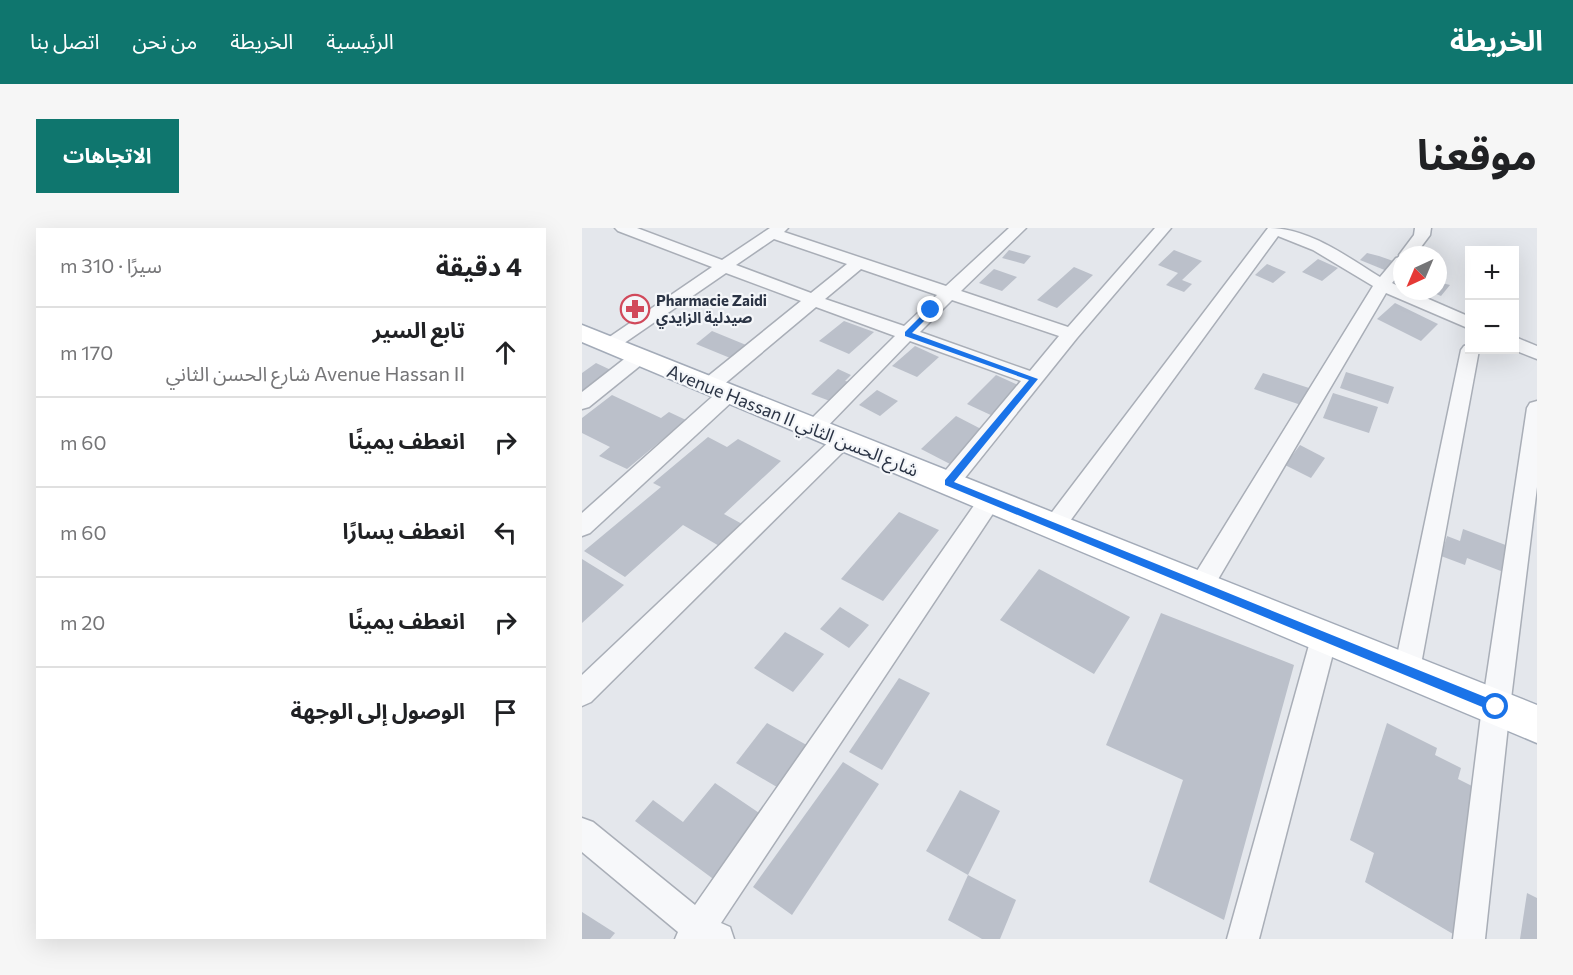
<!DOCTYPE html>
<html lang="ar">
<meta charset="utf-8">
<style>
body{margin:0;font-family:Commissioner,"Noto Sans Arabic",sans-serif;background:#f6f6f6;color:#202124;direction:rtl}
.controls{position:absolute;right:18px;top:18px;display:grid;overflow:hidden;border-radius:0px;box-shadow:0 6px 24px #0002}
.controls button{width:54px;height:54px;display:grid;place-items:center;padding:0;border:0;border-bottom:2px solid #e0e0e0;background:#fff;color:#202124;font:30px sans-serif}
.compass{position:absolute;left:811px;top:18px;width:54px;height:54px;border-radius:50%;background:#fff;box-shadow:0 6px 24px #0002;rotate:224deg}
.stop{position:absolute;width:18px;height:18px;margin:-14px;border:4px solid #1a73e8;border-radius:50%;background:#fff}
.stop.end{background:#1a73e8;border-color:#fff;box-shadow:0 2px 6px #0008}
.list{margin:0;padding:0;list-style:none}
h2{display:flex;justify-content:space-between;align-items:center;height:78px;margin:0;padding:0 24px;font-size:26px}
h2 small{font-size:20px;font-weight:400;color:#757577}
.list li{display:grid;grid-template-columns:39px 1fr auto;gap:18px;align-items:center;box-sizing:border-box;height:90px;padding:0 24px;border-top:2px solid #e0e0e0}
.list b{display:block;font-size:22px;white-space:nowrap}
.list p{margin:0;font-size:20px;white-space:nowrap;color:#757577}
.list em{font-size:20px;font-style:normal;color:#757577}
.icon{flex:none;width:33px;height:33px;fill:none;stroke:currentColor;stroke-width:2;stroke-linecap:round;stroke-linejoin:round}
.map{position:relative;flex:none;width:955px;height:711px;overflow:hidden;direction:ltr;border-radius:0px}
header{display:flex;align-items:center;gap:36px;box-sizing:border-box;height:84px;padding:0 30px;background:#0f766e;color:#fff}
header strong{font-size:28px}
nav{display:flex;gap:33px;margin-inline-start:auto;font-size:21px}
.intro{display:flex;align-items:center;justify-content:space-between;box-sizing:border-box;height:144px;padding:0 36px}
h1{margin:0;font-size:42px}
.button{padding:15px 27px;border-radius:0px;background:#0f766e;color:#fff;font-size:21px;font-weight:700}
main{display:flex;gap:36px;padding:0 36px}
aside{flex:1;background:#fff;border-radius:0px;box-shadow:0 6px 24px #0002}
.map>svg:first-child{display:block}
.building{fill:#bbc0ca}
.lines{fill:none;stroke-linecap:round;stroke-linejoin:round}
.minor-casing{stroke:#a9aeb7;stroke-width:3}
.primary-casing{stroke:#a3abb8;stroke-width:3}
.minor{fill:#f7f8fa;fill-rule:evenodd}
.primary{fill:#fff;fill-rule:evenodd}
.route{fill:#1a73e8}
.labels{text-anchor:middle;dominant-baseline:central;stroke-width:4.5;stroke-linejoin:round;paint-order:stroke}
.far-poi-label{font-size:15px;font-weight:bold;fill:#2b3445;stroke:#f4f6f9;text-anchor:start}
.street-label{font-size:18px;fill:#2b3445;stroke:#f4f6f9}
</style>
<header>
<strong>الخريطة</strong>
<nav><a>الرئيسية</a><a>الخريطة</a><a>من نحن</a><a>اتصل بنا</a></nav>
</header>
<div class="intro"><h1>موقعنا</h1><a class="button">الاتجاهات</a></div>
<main>
<div class="map">
<svg width="955" height="711" viewBox="0 0 955 711">
<rect width="100%" height="100%" fill="#e4e7ec"/>
<g class="building">
<polygon points="427,22 449,28 442,36 420,30"/>
<polygon points="592,22 620,33 600,52 610,56 602,64 584,57 596,45 576,37"/>
<polygon points="785,25 797,28 814,34 805,43 778,32"/>
<polygon points="736,31 756,40 740,53 720,44"/>
<polygon points="685,36 704,44 691,55 673,47"/>
<polygon points="492,39 511,47 475,80 455,72"/>
<polygon points="412,41 435,49 420,63 397,55"/>
<polygon points="856,54 868,57 859,68 847,63 856,63"/>
<polygon points="813,75 856,96 839,113 795,91"/>
<polygon points="262,93 292,104 267,126 237,113"/>
<polygon points="130,103 169,119 153,132 114,116"/>
<polygon points="333,118 357,129 335,149 310,138"/>
<polygon points="14,135 31,143 0,166 0,145"/>
<polygon points="256,141 269,147 263,153 268,154 248,173 229,166"/>
<polygon points="764,144 812,159 806,176 758,160"/>
<polygon points="681,145 727,160 719,177 672,161"/>
<polygon points="414,147 438,158 413,189 385,176"/>
<polygon points="295,162 316,173 298,188 277,177"/>
<polygon points="751,165 796,179 787,205 741,190"/>
<polygon points="30,167 79,190 87,184 104,192 45,241 17,228 28,219 0,205 0,190"/>
<polygon points="374,188 401,202 368,236 339,221"/>
<polygon points="126,209 145,219 156,211 199,233 142,286 162,297 139,319 101,297 43,349 2,323 79,259 71,255"/>
<polygon points="718,217 743,230 729,250 703,237"/>
<polygon points="317,284 357,302 301,373 259,351"/>
<polygon points="881,301 929,319 924,345 885,330 883,337 859,328 865,308 878,313"/>
<polygon points="0,331 42,357 0,395"/>
<polygon points="457,341 548,389 512,446 418,392"/>
<polygon points="258,379 287,397 267,420 238,401"/>
<polygon points="579,385 712,437 642,692 567,654 601,552 524,517"/>
<polygon points="203,404 242,426 211,464 172,440"/>
<polygon points="317,450 348,465 300,542 267,524"/>
<polygon points="185,495 230,520 200,562 154,535"/>
<polygon points="805,495 855,520 853,527 879,540 876,551 902,564 871,706 783,654 792,625 768,612"/>
<polygon points="261,534 297,556 210,687 171,659"/>
<polygon points="133,555 183,589 134,653 53,593 71,572 101,594"/>
<polygon points="378,562 418,583 386,647 344,623"/>
<polygon points="386,647 434,672 418,711 400,711 366,692"/>
<polygon points="945,665 955,670 955,711 938,711"/>
<polygon points="0,684 33,705 28,711 0,711"/>
</g>
<g class="lines">
<g class="minor-casing">
<g id="minor">
<path d="M33 0H55L140 32 188 0H206L202 4 364 58 427 0H444L379 63 486 99 573 0H589L495 110 374 261 366 263 358 261 355 255 358 249 439 153 328 113 239 205 232 207 225 205 222 200 225 195 313 108 234 79 134 163 127 165 120 163 117 158 120 153 219 73 144 45 35 120H23L20 116 23 112 130 39 36 3ZM192 11 265 36 229 65 154 37ZM279 41 355 67 322 98 243 71ZM370 72 477 108 448 143 338 104Z"/>
<path d="M686 0C727 0 764 28 798 49L814 30 818 29 817 27 832 7 833 0H849L848 7 833 27H820V43L810 55 820 60V63H828L888 89V101L804 65 628 365 619 368 610 365 607 358 610 351 791 58 731 22 696 8 480 304 472 307 464 304 461 298 464 292Z"/>
<polygon points="933,109 955,118 955,131 932,122"/>
<polygon points="888,116 888,122 897,122 838,442 834,451 825,454 816,451 812,442 879,122 882,118"/>
<polygon points="57,123 64,125 66,129 64,133 7,179 0,181 0,164 50,125"/>
<polygon points="147,158 154,160 157,165 154,170 8,305 0,308 0,285 140,160"/>
<polygon points="955,173 955,259 928,479 903,711 871,711 900,479 945,180 948,175"/>
<polygon points="260,205 267,208 270,213 267,218 9,474 0,478 0,447 253,208"/>
<polygon points="408,263 416,266 419,272 416,278 139,695 148,699 152,711 93,711 96,704 0,624 0,590 11,594 113,677 400,266"/>
<polygon points="742,399 751,402 755,410 677,711 645,711 729,410 733,402"/>
</g>
</g>
<g class="primary-casing">
<polygon id="primary" points="0,97 955,477 955,515 0,114"/>
</g>
<use href="#minor" class="minor"/>
<use href="#primary" class="primary"/>
</g>
<polygon class="route" points="347,80 353,82 330,105 456,151 372,254 918,475 918,483 910,483 363,257 363,252 447,152 323,108 323,104"/>
<defs>
<g id="pharmacy-ring" transform="scale(1.5)"><circle r="9.5" fill="#f4f6f9" stroke="#d1495b" stroke-width="1.5"/><path d="M-2-6h4v4h4v4h-4v4h-4v-4h-4v-4h4Z" fill="#d1495b"/></g>
</defs>
<g fill-rule="evenodd">
<use href="#pharmacy-ring" x="53" y="81"/>
</g>
<g class="labels">
<g class="far-poi-label">
<text x="74" y="72">Pharmacie Zaidi<tspan x="74" dy="17">صيدلية الزايدي</tspan></text>
</g>
<g class="street-label">
<text transform="translate(211 192) rotate(22)">Avenue Hassan II شارع الحسن الثاني</text>
</g>
</g>
</svg>
<div class="controls">
<button>+</button>
<button>−</button>
</div>
<svg class="compass" viewBox="-18 -18 36 36"><path d="M0-13l5 13h-10z" fill="#e53935"/><path d="M0 13l5-13h-10z" fill="#757577"/></svg>
<div class="stop" style="left:914px;top:479px"></div>
<div class="stop end" style="left:349px;top:82px"></div>
</div>
<aside>
<h2>4 دقيقة<small>سيرًا · 310 m</small></h2>
<ul class="list">
<li><svg class="icon" aria-label="ahead" viewBox="0 0 24 24"><path d="M12 20V5M6 11l6-6 6 6"/></svg><div><b>تابع السير</b><p>Avenue Hassan II شارع الحسن الثاني</p></div><em>170 m</em></li>
<li><svg class="icon" aria-label="right" viewBox="0 0 24 24"><path d="M7 20v-9h11M14 6l5 5-5 5"/></svg><div><b>انعطف يمينًا</b></div><em>60 m</em></li>
<li><svg class="icon" aria-label="left" viewBox="0 0 24 24"><path d="M17 20v-9H6M10 6l-5 5 5 5"/></svg><div><b>انعطف يسارًا</b></div><em>60 m</em></li>
<li><svg class="icon" aria-label="right" viewBox="0 0 24 24"><path d="M7 20v-9h11M14 6l5 5-5 5"/></svg><div><b>انعطف يمينًا</b></div><em>20 m</em></li>
<li><svg class="icon" aria-label="arrive" viewBox="0 0 24 24"><path d="M6 21V4h12l-3 4 3 4H6"/></svg><div><b>الوصول إلى الوجهة</b></div></li>
</ul>
</aside>
</main>
